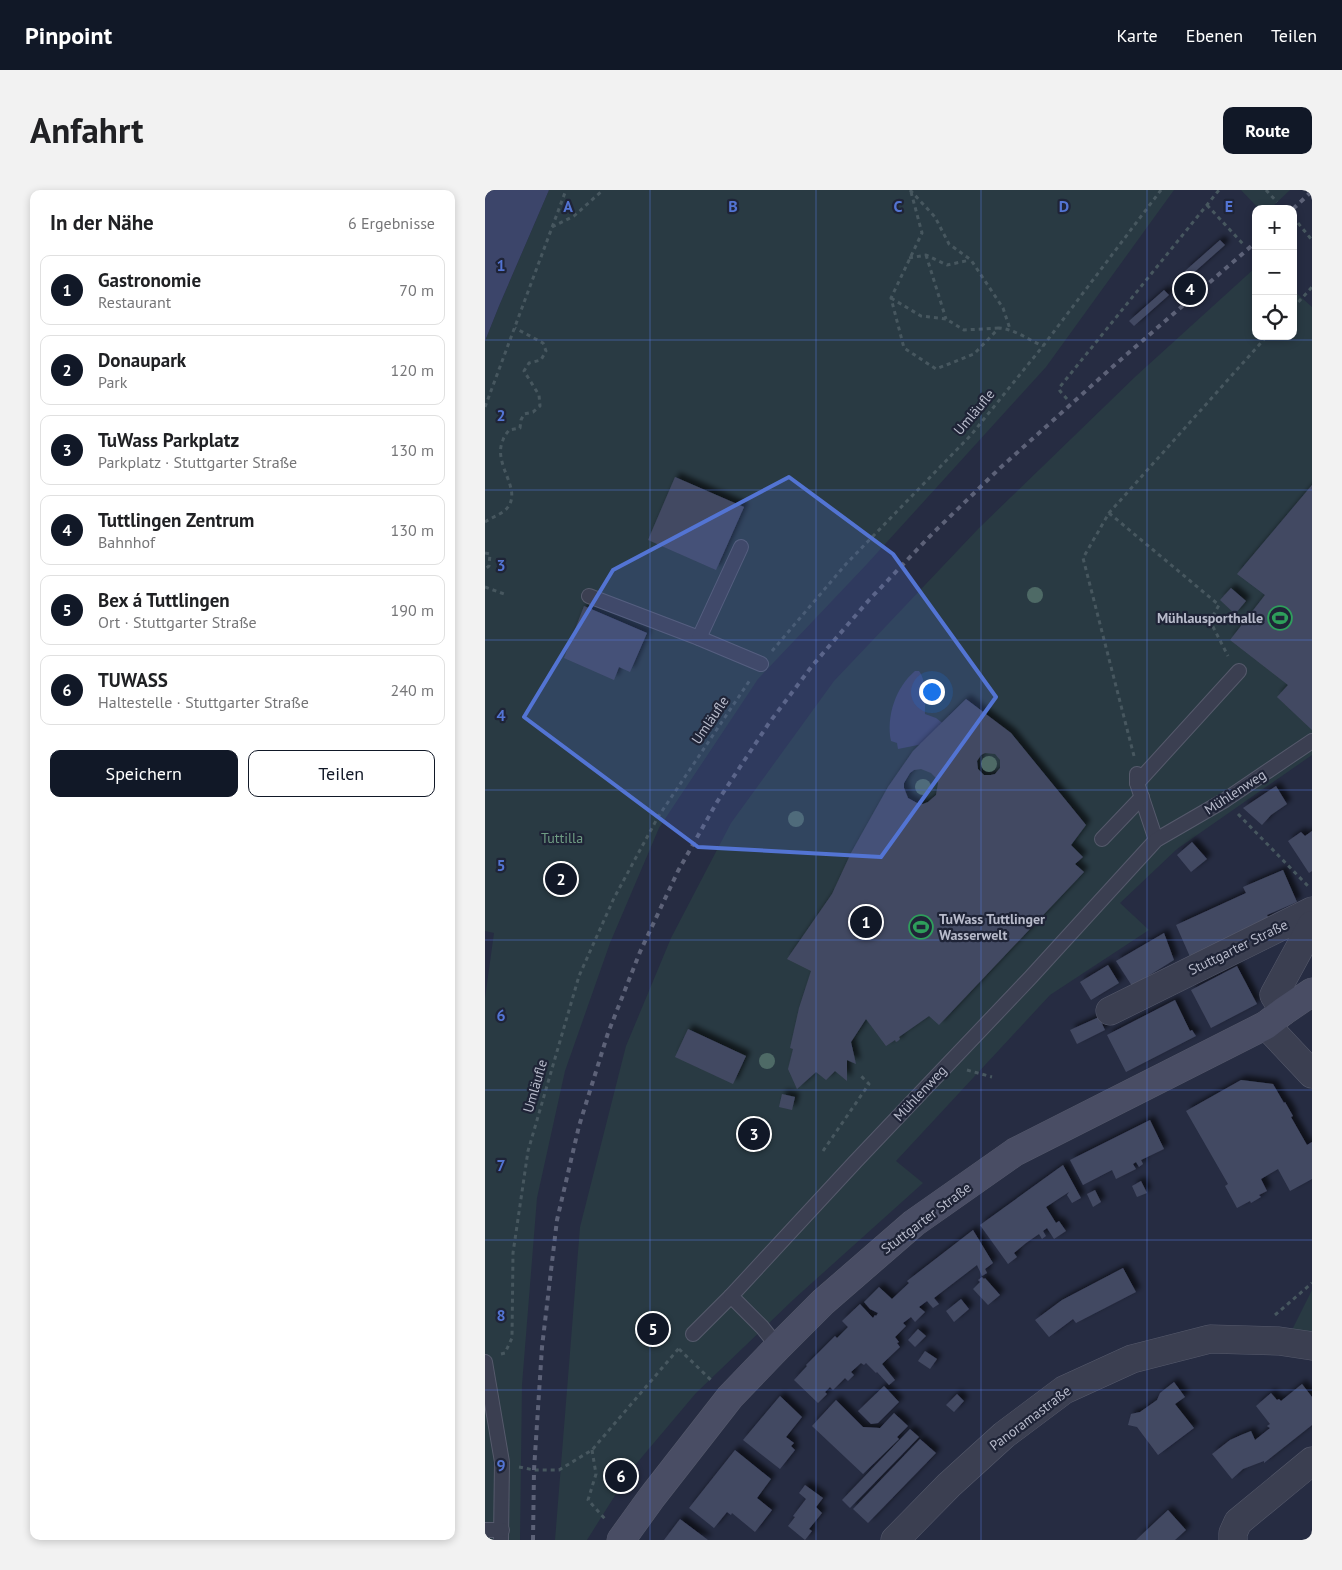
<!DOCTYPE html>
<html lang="de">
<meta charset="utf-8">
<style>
body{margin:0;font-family:"PT Sans",sans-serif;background:#f2f2f2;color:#202124}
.controls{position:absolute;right:15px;top:15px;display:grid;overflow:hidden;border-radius:10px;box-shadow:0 2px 8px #0003}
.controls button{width:45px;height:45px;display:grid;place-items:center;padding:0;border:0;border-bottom:1px solid #e0e0e0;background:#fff;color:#202124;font:25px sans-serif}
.you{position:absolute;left:446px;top:501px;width:18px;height:18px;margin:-12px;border:4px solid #fff;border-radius:50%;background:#1a73e8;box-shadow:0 0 0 8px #1a73e833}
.badge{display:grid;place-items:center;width:32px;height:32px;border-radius:50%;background:#111827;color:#fff;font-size:16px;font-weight:700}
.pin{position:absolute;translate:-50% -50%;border:2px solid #fff;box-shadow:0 1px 5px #0006}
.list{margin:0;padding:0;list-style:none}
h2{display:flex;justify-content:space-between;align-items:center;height:65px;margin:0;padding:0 20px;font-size:21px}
h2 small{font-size:16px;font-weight:400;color:#757577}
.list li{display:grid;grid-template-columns:32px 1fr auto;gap:15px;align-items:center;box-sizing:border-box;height:70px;margin:0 10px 10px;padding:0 10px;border:1px solid #e0e0e0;border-radius:10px}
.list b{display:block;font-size:19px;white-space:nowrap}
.list p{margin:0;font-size:16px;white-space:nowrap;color:#757577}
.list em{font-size:16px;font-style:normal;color:#757577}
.actions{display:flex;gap:10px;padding:15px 20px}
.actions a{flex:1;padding:11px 0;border:1px solid #111827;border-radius:10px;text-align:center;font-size:18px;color:#111827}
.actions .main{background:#111827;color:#fff}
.icon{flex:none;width:28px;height:28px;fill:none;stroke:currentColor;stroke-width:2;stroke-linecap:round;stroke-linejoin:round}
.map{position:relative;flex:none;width:827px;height:1350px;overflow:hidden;border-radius:10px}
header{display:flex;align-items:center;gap:30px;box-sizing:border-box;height:70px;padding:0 25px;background:#111827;color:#fff}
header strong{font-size:24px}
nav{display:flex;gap:28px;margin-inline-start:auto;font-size:18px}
.intro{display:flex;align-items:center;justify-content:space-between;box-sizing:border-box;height:120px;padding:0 30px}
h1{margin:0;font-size:35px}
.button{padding:12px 22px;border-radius:10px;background:#111827;color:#fff;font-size:18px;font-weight:700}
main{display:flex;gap:30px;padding:0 30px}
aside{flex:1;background:#fff;border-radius:10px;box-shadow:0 2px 8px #0003}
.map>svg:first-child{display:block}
.green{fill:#293a43}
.water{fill:#3c456a}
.building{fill:#434962;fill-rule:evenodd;filter:url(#shadow)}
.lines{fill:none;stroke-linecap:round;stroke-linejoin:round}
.service-casing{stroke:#565a6c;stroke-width:16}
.minor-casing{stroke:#565a6c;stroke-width:29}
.secondary-casing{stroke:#565a6c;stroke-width:29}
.path{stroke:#47575f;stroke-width:3;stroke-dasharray:4 4;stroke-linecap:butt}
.service{stroke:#3b3f51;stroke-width:14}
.minor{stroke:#3b3f51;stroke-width:28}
.secondary{stroke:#494d64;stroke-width:28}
.rail{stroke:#5d6278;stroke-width:4;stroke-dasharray:5 5;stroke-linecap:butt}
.tree{fill:#4e6a66}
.marked{fill:#5374d3;fill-opacity:0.2;stroke:#5374d3;stroke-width:4;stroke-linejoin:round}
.grid{fill:none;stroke:#5374d3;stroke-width:1;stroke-opacity:0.55}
.labels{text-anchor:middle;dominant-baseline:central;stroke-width:4.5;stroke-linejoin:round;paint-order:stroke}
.street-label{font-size:14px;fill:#b8bbcb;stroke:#1f2437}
.poi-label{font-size:14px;font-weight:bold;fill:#b8bbcb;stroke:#1f2437;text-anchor:end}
.park-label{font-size:14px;fill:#6f9c83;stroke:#1f2437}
.grid-label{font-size:16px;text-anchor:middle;font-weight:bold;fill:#5374d3;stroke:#1f2437;stroke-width:4.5;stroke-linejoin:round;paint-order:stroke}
</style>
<header>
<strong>Pinpoint</strong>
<nav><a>Karte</a><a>Ebenen</a><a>Teilen</a></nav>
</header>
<div class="intro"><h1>Anfahrt</h1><a class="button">Route</a></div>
<main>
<aside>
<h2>In der Nähe<small>6 Ergebnisse</small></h2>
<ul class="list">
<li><span class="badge">1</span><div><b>Gastronomie</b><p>Restaurant</p></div><em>70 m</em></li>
<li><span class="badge">2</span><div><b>Donaupark</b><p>Park</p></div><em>120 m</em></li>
<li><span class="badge">3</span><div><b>TuWass Parkplatz</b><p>Parkplatz · Stuttgarter Straße</p></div><em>130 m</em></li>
<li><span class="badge">4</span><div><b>Tuttlingen Zentrum</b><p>Bahnhof</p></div><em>130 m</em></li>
<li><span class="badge">5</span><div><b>Bex á Tuttlingen</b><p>Ort · Stuttgarter Straße</p></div><em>190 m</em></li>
<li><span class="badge">6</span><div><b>TUWASS</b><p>Haltestelle · Stuttgarter Straße</p></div><em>240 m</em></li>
</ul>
<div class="actions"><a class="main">Speichern</a><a>Teilen</a></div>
</aside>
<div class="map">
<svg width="827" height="1350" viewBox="0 0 827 1350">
<defs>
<filter id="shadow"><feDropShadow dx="4.5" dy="-4.5" stdDeviation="2.5" flood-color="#0009"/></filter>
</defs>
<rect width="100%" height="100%" fill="#262c42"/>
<g class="green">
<polygon points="64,0 689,0 561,177 382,374 273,489 174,638 125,753 80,881 52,1008 37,1195 35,1350 0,1350 0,808 9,743 0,741 0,151 14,116"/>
<polygon points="756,0 805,0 785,19 774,19"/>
<polygon points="771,77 771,146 808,146 808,100 827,117 827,565 692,659 635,713 664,740 565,805 411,971 438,993 309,1109 211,1203 146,1280 102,1350 70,1350 95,1037 141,856 186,748 246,633 349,491 494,338 651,186"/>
<polygon points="827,1100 827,1142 807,1140"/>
</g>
<g class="water">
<polygon points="0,0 64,0 14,116 0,151"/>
<path d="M430 481H434C442 491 440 512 440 524L451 528 460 535 438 554 413 559 412 553 406 551C401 526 411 497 430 481Z"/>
</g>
<g class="building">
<polygon points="735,50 740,55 705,86 700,81"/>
<polygon points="679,100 684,105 649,136 644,131"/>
<polygon points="190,287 259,317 231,380 163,350"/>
<polygon points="827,295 827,540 792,507 803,495 745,450 780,405 752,384"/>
<polygon points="746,398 761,411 750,424 735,410"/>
<polygon points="99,416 162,443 145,482 134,477 129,490 79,468"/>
<path d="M481 509 526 543 601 635 586 655 598 667 590 674 599 682 454 835 444 826 414 847 415 849 413 851 411 852 410 850 401 856 381 829 366 852 371 874 362 870V891L350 881 341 890 331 882 312 899 303 879 308 859 305 858 314 818 326 781 302 769 347 704 366 663 403 597 428 561ZM500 563 510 564 515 570V578L510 584 506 585H499L493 579 492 571 496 565ZM436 579 446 583 451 588 453 593 451 605 443 612 438 614 432 613 423 608 419 598V593L425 583 429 580Z"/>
<polygon points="791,596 802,614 786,625 777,635 758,618"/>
<polygon points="827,641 827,681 824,683 803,651 816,642 820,646"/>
<polygon points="707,652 722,669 706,682 692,665"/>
<polygon points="798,680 812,712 782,725 784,729 706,769 691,735 761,703 758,697"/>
<polygon points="679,743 689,770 647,796 631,771"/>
<polygon points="623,775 634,793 606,810 595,792"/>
<polygon points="752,776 772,814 726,838 706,800"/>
<polygon points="690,810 705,841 707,840 711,846 641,882 622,845"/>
<polygon points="614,827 620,840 592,854 585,840"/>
<polygon points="203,839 261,866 248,894 190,867"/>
<polygon points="756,890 788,894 799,913 800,912 808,926 806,927 822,955 827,952 827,989 805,1001 793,979 776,989 782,1001 774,1005 776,1007 766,1013 765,1011 752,1018 740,996 743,994 701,921"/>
<polygon points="297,904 310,907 307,920 294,917"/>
<polygon points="665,930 679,959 656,970 658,974 654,977 651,972 648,974 651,979 631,989 627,980 598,995 585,970"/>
<polygon points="578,975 596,1008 587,1013 582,1005 584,1002 561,1017 571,1033 574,1031 581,1041 569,1049 562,1038 558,1041 561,1046 557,1049 554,1044 541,1053 529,1063 532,1067 523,1074 495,1035"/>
<polygon points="656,991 662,1003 652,1007 647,996"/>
<polygon points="610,1000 616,1012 608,1017 602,1004"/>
<polygon points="488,1040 508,1073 500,1079 502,1083 497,1086 492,1075 449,1108 454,1114 448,1118 442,1111 434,1117 440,1122 430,1132 426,1127 418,1133 421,1136 410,1147 414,1152 412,1153 415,1157 397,1174 410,1190 404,1195 392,1182 391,1183 381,1173 379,1175 376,1173 366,1182 369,1185 363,1191 360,1188 348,1200 345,1197 340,1202 342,1204 333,1213 309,1190 322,1176 321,1175 350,1146 352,1148 363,1137 357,1131 375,1114 388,1128 390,1125 391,1126 393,1123 385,1119 379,1112 394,1097 407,1109 424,1093 422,1091"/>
<polygon points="638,1078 651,1102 591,1133 588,1129 564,1147 550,1130 577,1110"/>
<polygon points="497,1087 499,1089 500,1088 515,1105 503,1115 488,1099 495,1092 493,1090"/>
<polygon points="476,1109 484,1119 469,1132 461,1121"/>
<polygon points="433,1139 441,1146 430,1157 423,1150"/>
<polygon points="440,1161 452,1169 445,1179 433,1171"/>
<polygon points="689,1192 700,1207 690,1214 709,1238 673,1265 652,1237 643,1235 646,1224 655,1222 672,1210 675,1203"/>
<polygon points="817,1194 827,1207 827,1235 779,1273 779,1271 758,1279 747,1289 727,1264 745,1250 756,1245 766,1241 770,1250 785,1238 782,1236 785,1234 771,1216 786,1203 792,1210 794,1209 796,1211"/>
<polygon points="399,1196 414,1212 393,1233 386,1234 373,1221"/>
<polygon points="472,1204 479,1211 469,1222 461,1215"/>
<polygon points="295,1206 317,1227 301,1247 309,1253 306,1256 310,1260 295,1279 258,1250"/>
<polygon points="351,1210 378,1237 395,1238 409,1223 423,1236 412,1247 414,1249 378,1284 327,1236"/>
<polygon points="425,1239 434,1247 365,1318 357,1310"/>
<polygon points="435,1249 451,1263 383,1333 368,1319"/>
<polygon points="250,1260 286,1289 272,1308 287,1320 270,1342 247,1323 246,1325 242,1322 229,1338 204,1318"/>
<polygon points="320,1295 338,1308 331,1317 337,1323 324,1339 327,1341 320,1350 303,1336 310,1327 308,1326 321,1309 314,1303"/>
<polygon points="683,1320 701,1340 690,1350 651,1350"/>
<polygon points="195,1329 223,1350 179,1350"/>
</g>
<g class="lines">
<g class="service-casing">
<g id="service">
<polyline points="104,406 214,448 276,474"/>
<polyline points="214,448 256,357"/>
<polyline points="652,584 652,593 671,650"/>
<polyline points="652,593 754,481"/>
<polyline points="617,649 657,607"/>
<polyline points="208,1144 246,1106"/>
<polyline points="293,1157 277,1137 246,1106 371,971 545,788 671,650 740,610 827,551"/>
<polyline points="0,1172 17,1272 16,1350"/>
<polyline points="0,1340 17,1340"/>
</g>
</g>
<g class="minor-casing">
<g id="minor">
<polyline points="625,821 827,721"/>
<polyline points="799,821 789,805 827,735"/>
<polyline points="781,835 827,884"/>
<polyline points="410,1350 464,1295 519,1245 579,1200 647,1169 725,1149 794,1151 827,1156"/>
<polyline points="748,1350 748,1343 753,1332 827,1271"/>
</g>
</g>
<g class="secondary-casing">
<polyline id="secondary" points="136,1350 167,1307 245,1207 293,1157 338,1112 429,1033 530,962 781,835 799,821 827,802"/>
</g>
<g class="path">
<polyline points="425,0 450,27 464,54 486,70 518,118 525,139"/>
<polyline points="781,0 792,12"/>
<path d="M426 2 437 43 406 108 419 158 451 179 489 164 514 138C529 139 544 150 558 156"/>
<polyline points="722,15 758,54"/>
<polyline points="813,33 827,50"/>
<polyline points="67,37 89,26 118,0"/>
<polyline points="441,65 461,129"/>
<polyline points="424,68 441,65 462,75 485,70"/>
<polyline points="406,108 436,126 461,129 479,140 514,138"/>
<polyline points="808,118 827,97"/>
<polyline points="582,209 575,201 574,198 734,0"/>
<polyline points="0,217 81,0"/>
<polyline points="624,323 734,415 725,431 743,466"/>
<path d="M0 332C7 327 18 324 23 317 37 298 7 274 18 250 19 246 22 243 24 240L35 238 36 230 39 224 48 222 55 216 54 205 39 181 44 173 56 170 61 161 58 153 30 138"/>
<polyline points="0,363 5,364 4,376 0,379"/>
<polyline points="0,397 22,405"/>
<polyline points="287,461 361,374 486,245 558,156 676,0"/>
<polyline points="649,566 598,368 624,323 782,146"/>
<polyline points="753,624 823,696"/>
<polyline points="482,880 507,887"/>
<polyline points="338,961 384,894 376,886"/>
<polyline points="790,1125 827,1093"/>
<polyline points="194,1159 227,1191"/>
<polyline points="16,1164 20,1163 27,1148 28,1063 43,961 94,786 129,708 173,627 265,490"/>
<polyline points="107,1260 111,1284 103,1310 121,1330"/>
<polyline points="34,1277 49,1280 74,1280 107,1260 195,1157"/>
</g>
<use href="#service" class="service"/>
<use href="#minor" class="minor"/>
<use href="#secondary" class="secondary"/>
<g class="rail">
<polyline points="808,19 827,1"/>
<polyline points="48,1350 49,1280 57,1157 72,1030 94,936 123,843 155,762 193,681 232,612 284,533 327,476 384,410 447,344 515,278 633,172 771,52"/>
</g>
</g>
<g class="tree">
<circle cx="550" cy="405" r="8"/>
<circle cx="504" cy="574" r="8"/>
<circle cx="438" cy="597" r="8"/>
<circle cx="311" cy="629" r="8"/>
<circle cx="282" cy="871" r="8"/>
</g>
<path class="marked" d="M304 287 408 364 511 507 396 667 213 657 39 527 128 380Z"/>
<path class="grid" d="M165 0V1350M331 0V1350M496 0V1350M662 0V1350M0 150H827M0 300H827M0 450H827M0 600H827M0 750H827M0 900H827M0 1050H827M0 1200H827"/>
<defs>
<g id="stadium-ring" transform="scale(1.25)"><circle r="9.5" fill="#1f2437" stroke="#2e9e5b" stroke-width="1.5"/><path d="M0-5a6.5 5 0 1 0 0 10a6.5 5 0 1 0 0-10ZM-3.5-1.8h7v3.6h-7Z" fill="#2e9e5b"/></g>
</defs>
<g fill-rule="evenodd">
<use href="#stadium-ring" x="795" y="428"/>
<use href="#stadium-ring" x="436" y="737"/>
</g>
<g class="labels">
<g class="street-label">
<text transform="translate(489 222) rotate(-50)">Umläufle</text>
<text transform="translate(225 530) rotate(-56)">Umläufle</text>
<text transform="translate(750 602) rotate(-33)">Mühlenweg</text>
<text transform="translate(753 757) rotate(-26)">Stuttgarter Straße</text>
<text transform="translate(50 896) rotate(-74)">Umläufle</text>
<text transform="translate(435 903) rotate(-47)">Mühlenweg</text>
<text transform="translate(441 1028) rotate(-37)">Stuttgarter Straße</text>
<text transform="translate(545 1228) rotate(-37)">Panoramastraße</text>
</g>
<g class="poi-label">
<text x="778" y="428">Mühlausporthalle</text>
<text x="454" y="729" text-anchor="start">TuWass Tuttlinger<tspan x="454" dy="16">Wasserwelt</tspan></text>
</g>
<g class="park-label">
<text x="77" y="648">Tuttilla</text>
</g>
</g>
<g class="grid-label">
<text x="83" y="22">A</text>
<text x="248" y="22">B</text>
<text x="413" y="22">C</text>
<text x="579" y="22">D</text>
<text x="744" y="22">E</text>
<text x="16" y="81">1</text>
<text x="16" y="231">2</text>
<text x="16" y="381">3</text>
<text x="16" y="531">4</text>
<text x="16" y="681">5</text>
<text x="16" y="831">6</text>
<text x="16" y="981">7</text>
<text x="16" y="1131">8</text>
<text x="16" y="1281">9</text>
</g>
</svg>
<div class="controls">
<button>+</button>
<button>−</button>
<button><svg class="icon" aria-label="locate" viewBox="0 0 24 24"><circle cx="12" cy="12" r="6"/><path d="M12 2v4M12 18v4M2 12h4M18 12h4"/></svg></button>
</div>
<div class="you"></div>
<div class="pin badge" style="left:381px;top:732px">1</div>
<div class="pin badge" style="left:76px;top:689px">2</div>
<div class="pin badge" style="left:269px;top:944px">3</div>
<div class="pin badge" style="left:705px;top:99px">4</div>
<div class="pin badge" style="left:168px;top:1139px">5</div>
<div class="pin badge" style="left:136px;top:1286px">6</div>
</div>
</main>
